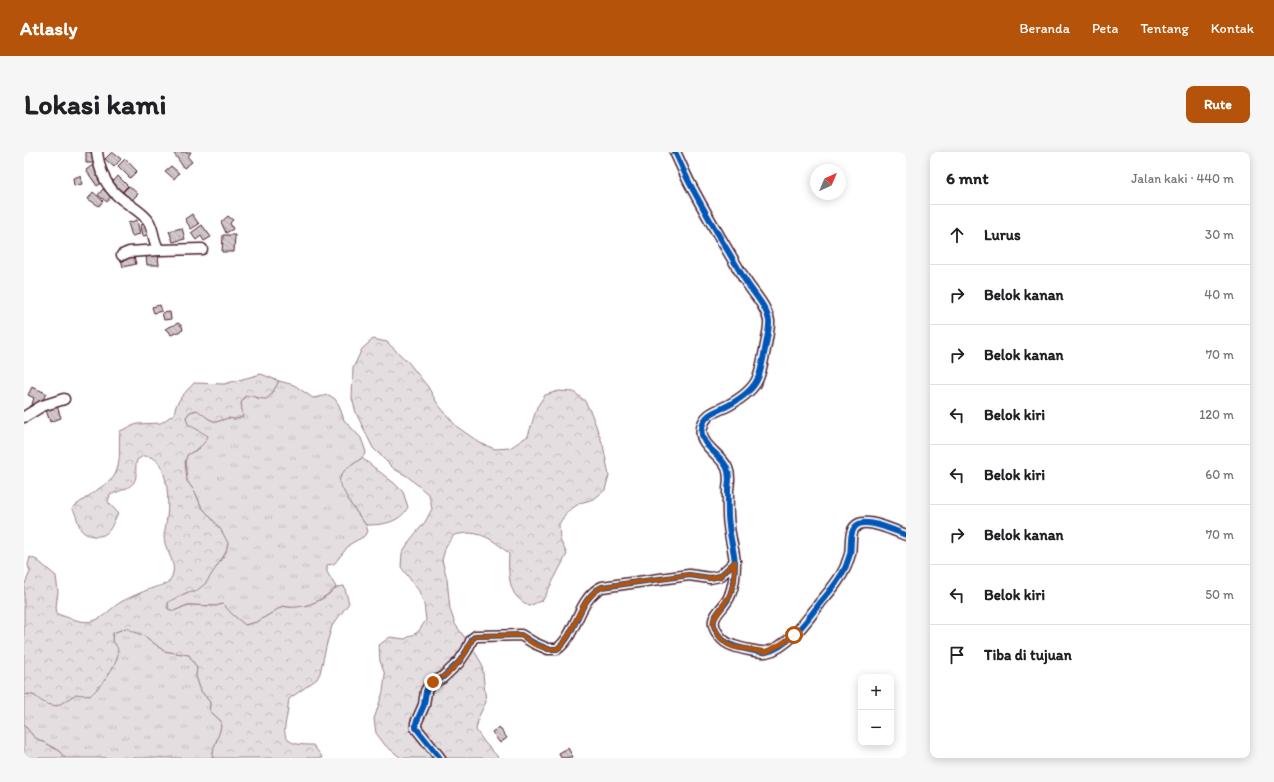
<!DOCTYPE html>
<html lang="id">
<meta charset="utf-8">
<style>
body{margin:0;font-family:Itim,sans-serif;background:#f6f6f6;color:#202124}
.controls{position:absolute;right:12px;bottom:12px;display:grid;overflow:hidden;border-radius:8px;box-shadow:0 2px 10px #0003}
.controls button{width:36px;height:36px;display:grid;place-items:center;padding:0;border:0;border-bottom:1px solid #e0e0e0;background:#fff;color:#202124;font:20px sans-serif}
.compass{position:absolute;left:786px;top:12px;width:36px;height:36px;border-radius:50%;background:#fff;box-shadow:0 2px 10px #0003;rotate:44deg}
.stop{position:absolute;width:12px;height:12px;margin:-9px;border:3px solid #b45309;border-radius:50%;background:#fff}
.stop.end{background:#b45309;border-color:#fff;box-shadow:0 1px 4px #0008}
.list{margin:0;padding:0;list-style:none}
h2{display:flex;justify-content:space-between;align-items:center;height:52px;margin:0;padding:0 16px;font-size:17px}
h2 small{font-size:13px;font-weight:400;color:#757577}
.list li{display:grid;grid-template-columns:26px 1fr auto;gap:12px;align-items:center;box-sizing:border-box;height:60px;padding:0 16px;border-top:1px solid #e0e0e0}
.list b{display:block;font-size:15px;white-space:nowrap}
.list em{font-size:13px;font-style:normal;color:#757577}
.icon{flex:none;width:22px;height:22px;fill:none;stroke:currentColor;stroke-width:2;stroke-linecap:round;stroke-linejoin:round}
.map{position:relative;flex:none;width:882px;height:606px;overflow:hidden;border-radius:8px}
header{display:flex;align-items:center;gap:24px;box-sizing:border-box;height:56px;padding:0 20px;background:#b45309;color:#fff}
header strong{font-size:19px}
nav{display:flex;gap:22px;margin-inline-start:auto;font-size:14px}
.intro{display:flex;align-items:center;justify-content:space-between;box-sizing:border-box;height:96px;padding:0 24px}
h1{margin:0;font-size:28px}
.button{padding:10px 18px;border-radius:8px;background:#b45309;color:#fff;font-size:14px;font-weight:700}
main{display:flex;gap:24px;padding:0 24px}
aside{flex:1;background:#fff;border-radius:8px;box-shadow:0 2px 10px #0003}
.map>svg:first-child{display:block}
.grass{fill:url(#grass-tufts);stroke:#987e86}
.forest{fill:url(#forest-crowns);stroke:#987e86}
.building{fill:url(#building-back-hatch);stroke:#4a1f2b}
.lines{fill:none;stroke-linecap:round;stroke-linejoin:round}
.minor-casing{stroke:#4a1f2b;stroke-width:13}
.minor{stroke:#fff;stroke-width:10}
.cycleway-casing{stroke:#fff;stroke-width:8}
.cycleway{stroke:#0057b8;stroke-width:6}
.route{stroke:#b45309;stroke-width:5}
</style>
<header>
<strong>Atlasly</strong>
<nav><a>Beranda</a><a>Peta</a><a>Tentang</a><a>Kontak</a></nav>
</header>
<div class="intro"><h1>Lokasi kami</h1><a class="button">Rute</a></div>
<main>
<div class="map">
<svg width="882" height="606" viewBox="0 0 882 606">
<defs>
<pattern id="grass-tufts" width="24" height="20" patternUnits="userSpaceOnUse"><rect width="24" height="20" fill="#e5dee0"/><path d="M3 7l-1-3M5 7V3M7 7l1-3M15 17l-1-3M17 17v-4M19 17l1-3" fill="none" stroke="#c6bec0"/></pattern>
<pattern id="forest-crowns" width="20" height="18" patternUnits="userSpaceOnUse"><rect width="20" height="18" fill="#e5dee0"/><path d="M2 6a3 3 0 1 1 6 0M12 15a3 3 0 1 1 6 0" fill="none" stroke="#c6bec0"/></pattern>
<pattern id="building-back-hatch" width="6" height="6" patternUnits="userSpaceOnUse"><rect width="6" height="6" fill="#d2c7cb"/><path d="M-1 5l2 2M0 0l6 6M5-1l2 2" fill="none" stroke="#b6aaae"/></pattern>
</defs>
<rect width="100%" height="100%" fill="#fff"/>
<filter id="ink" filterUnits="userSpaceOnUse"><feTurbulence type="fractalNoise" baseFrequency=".025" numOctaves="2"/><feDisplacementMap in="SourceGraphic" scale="8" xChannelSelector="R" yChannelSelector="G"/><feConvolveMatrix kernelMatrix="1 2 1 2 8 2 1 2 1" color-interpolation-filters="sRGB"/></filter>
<g filter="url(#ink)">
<g class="grass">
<path d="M255 229 270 233 289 246 305 243 311 247 315 253 320 268 337 286 342 300 338 306 321 318 326 351 342 373 344 380 339 385 326 392 310 412 303 413V420L312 435C299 448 278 460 259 454L233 470 221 473 209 464 199 452 192 454 164 453 150 459 144 458V450L164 440H171L197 378 177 354 171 340 163 329 161 310 163 303 176 296 163 272 162 265 166 260 174 258 185 267 192 270 204 266 211 267 218 265 217 251 221 244 228 243 235 247 247 243Z"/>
<path d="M102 476 122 485 140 499 165 503 173 516 172 524 177 539 186 550V559L197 569C198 583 188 592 189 606H41L35 599 10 585 0 573V543C9 540 15 547 23 552L92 493 88 488 89 481Z"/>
</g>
<g class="forest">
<path d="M349 187 363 190 385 211 404 235 413 251 432 274 456 291 471 297 486 296 504 284 513 255 521 243 535 239 550 240 561 249 568 263 579 293 585 323 581 338 570 347 556 351 543 360 535 372 536 388 543 402 519 448 505 454C501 451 497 449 494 446 484 437 484 415 485 402 475 392 462 382 446 381 441 381 435 382 430 383L422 394 418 408 423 427 426 457 431 472 449 497 458 512 462 550 455 564 452 578 461 591 475 606H377L361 593 352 581 350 567 359 540 361 523 356 509 355 493 366 485 381 487 394 480 402 468 400 452 395 439 377 415 378 401 386 388 401 370 408 357 405 343 383 324 370 317 349 296 332 261 328 246 329 216 338 197Z"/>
<path d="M237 222 255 229 247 243 242 247C234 247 229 243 221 244L217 251 219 265 211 267 204 266 192 270 185 267 173 258 166 260 162 265 164 272 184 284C180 294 172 298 163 303L161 310 163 329 171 340 177 354 197 378 204 391 202 400 182 431 171 440H164L144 450V457L150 459 164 453 192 454 199 452 209 463 221 473 233 470 259 454C271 458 291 452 301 445 309 440 309 435 320 434L325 451 308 474 303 491 296 521 293 527 265 547C264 552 264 557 263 563 261 575 256 588 273 592 278 593 284 593 289 593L299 606H189C188 592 198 582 197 569L186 559V550L177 539 172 524 173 516 165 503 140 499 122 485 102 476 89 481 88 488C91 492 95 496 94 502 93 514 75 536 66 544L52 542 33 554C30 553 26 553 23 552 14 549 11 539 0 543V434L6 420 4 413 6 405 13 408 32 424 34 440 32 455 33 462C43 465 59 472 69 469 80 466 88 455 97 450 108 444 131 434 143 432 159 413 140 402 140 384 141 377 142 371 143 365 145 350 144 320 133 309 130 305 123 304 119 304L113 308C111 314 112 318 112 323 112 336 96 338 86 343L84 350 94 361C87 374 86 386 69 384 64 383 59 382 56 376 53 369 53 363 48 356L87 328C99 315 94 295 96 279L113 272 137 271 150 262C152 248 161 241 170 231L200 232Z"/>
<path d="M338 306 370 331 379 340 384 355C376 371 358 373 342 373L326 351 315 330 317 323 321 318Z"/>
<polygon points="0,573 10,585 35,599 41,606 0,606"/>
</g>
<g class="building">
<polygon points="62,0 72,0 71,11 62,11"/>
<polygon points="88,0 97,7 90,15 81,7"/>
<polygon points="149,0 167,0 164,5 168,10 160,16"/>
<polygon points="101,7 113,19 106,26 94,14"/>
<polygon points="70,12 73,13 83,27 73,34 62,18"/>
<polygon points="147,14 155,21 150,27 141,19"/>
<polygon points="56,24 58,32 50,34 49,26"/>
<polygon points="94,24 104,34 95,43 87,27 90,29"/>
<polygon points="105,34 114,42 106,50 101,46 103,44 99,40"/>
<polygon points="79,37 87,44 83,50 74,43"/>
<polygon points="69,40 79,49 75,54 64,47"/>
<polygon points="168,62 175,72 167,77 161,67"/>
<polygon points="204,64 209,68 206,71 209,77 202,81 197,70"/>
<polygon points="113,68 116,82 108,84 104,71"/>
<polygon points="123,71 126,83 119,84 117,73"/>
<polygon points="178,73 187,85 180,89 177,84 172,88 167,81"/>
<polygon points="158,76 161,87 149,90 145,79"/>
<polygon points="199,83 211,83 210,100 198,100"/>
<polygon points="122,103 134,103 135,113 123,113"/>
<polygon points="110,104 112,112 99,115 97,107"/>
<polygon points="136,153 138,159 130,161 128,155"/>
<polygon points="146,160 147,167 140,168 138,161"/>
<polygon points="154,171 158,174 159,178 147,183 145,179 141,177"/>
<polygon points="8,235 22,241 16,255 8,252 10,246 4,243"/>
<polygon points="32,251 37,266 26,270 21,255"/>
<polygon points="475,575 483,586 476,591 468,580"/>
<polygon points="544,596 549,605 537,606 535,601"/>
</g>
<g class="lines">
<g class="minor-casing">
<g id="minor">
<path d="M73 0C75 16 81 33 94 44 103 52 114 57 123 67 130 75 128 88 135 98L178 97"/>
<path d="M651 0C656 10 660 20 665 30 681 61 700 92 718 123 726 138 742 152 745 169 746 175 737 220 734 226 729 238 716 247 705 253 694 259 680 261 678 276 674 293 697 302 703 316 706 323 705 330 704 337 704 349 703 362 705 374 706 386 710 398 711 411 711 422 710 433 706 443 701 458 681 464 694 482 698 488 703 492 710 494 715 496 737 501 742 500 764 496 784 467 796 451 806 439 816 428 822 414 823 410 825 406 826 402 828 393 824 377 835 372 846 367 871 379 882 383"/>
<polyline points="98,103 105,100 135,98"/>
<polyline points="0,265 18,254 40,247"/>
<path d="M416 606 392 576V571L400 553 402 539 405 534 409 530 418 526 435 510 443 498 448 487 452 484 497 483 510 491 524 497H533C553 483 554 446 578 435L665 423 686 426 696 424 711 410"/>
</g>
</g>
<use href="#minor" class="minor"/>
<g class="cycleway-casing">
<g id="cycleway">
<path d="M651 0C656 10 660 20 665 30 681 61 700 92 718 123 726 138 742 152 745 169 746 175 737 220 734 226 729 238 716 247 705 253 694 259 680 261 678 276 674 293 697 302 703 316 706 323 705 330 704 337 704 349 703 362 705 374 706 386 710 398 711 411 711 422 710 433 706 443 701 458 681 464 694 482 698 488 703 492 710 494 715 496 737 501 742 500 764 496 784 467 796 451 806 439 816 428 822 414 823 410 825 406 826 402 828 393 824 377 835 372 846 367 871 379 882 383"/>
<path d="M416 606 392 576V571L400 553 402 539 405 534 409 530 418 526 435 510 443 498 448 487 452 484 497 483 510 491 524 497H533C553 483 554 446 578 435L665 423 686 426 696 424 711 410"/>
</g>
</g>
<use href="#cycleway" class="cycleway"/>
</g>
</g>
<g class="lines" filter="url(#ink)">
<path class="route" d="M409 530C423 524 434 513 442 500 445 494 446 488 452 484L497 483 510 492 524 497H533C552 484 554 446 578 435L664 423 686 426 696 424 711 410 710 430 706 443 690 467 689 472 695 484 703 492 710 495 742 500 757 492 770 483"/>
</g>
</svg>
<div class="controls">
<button>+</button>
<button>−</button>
</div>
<svg class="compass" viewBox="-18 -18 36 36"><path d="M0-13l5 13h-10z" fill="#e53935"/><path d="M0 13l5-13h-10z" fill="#757577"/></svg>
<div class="stop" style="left:770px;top:483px"></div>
<div class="stop end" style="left:409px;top:530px"></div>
</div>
<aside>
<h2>6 mnt<small>Jalan kaki · 440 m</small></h2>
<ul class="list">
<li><svg class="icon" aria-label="ahead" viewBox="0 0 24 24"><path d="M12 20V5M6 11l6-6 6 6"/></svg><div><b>Lurus</b></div><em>30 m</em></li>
<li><svg class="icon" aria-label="right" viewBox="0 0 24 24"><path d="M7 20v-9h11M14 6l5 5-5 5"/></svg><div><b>Belok kanan</b></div><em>40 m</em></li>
<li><svg class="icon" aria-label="right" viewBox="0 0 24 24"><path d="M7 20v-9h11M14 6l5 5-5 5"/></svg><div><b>Belok kanan</b></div><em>70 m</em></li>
<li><svg class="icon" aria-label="left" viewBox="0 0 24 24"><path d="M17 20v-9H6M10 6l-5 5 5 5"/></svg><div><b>Belok kiri</b></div><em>120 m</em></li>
<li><svg class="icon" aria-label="left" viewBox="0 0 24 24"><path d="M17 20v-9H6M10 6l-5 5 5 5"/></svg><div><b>Belok kiri</b></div><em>60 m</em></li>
<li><svg class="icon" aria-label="right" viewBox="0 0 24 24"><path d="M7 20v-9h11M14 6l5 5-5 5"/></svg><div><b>Belok kanan</b></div><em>70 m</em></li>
<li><svg class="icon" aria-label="left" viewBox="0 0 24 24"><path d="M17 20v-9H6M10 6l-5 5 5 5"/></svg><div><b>Belok kiri</b></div><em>50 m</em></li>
<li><svg class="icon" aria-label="arrive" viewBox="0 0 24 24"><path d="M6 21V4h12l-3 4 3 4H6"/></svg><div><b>Tiba di tujuan</b></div></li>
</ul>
</aside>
</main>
